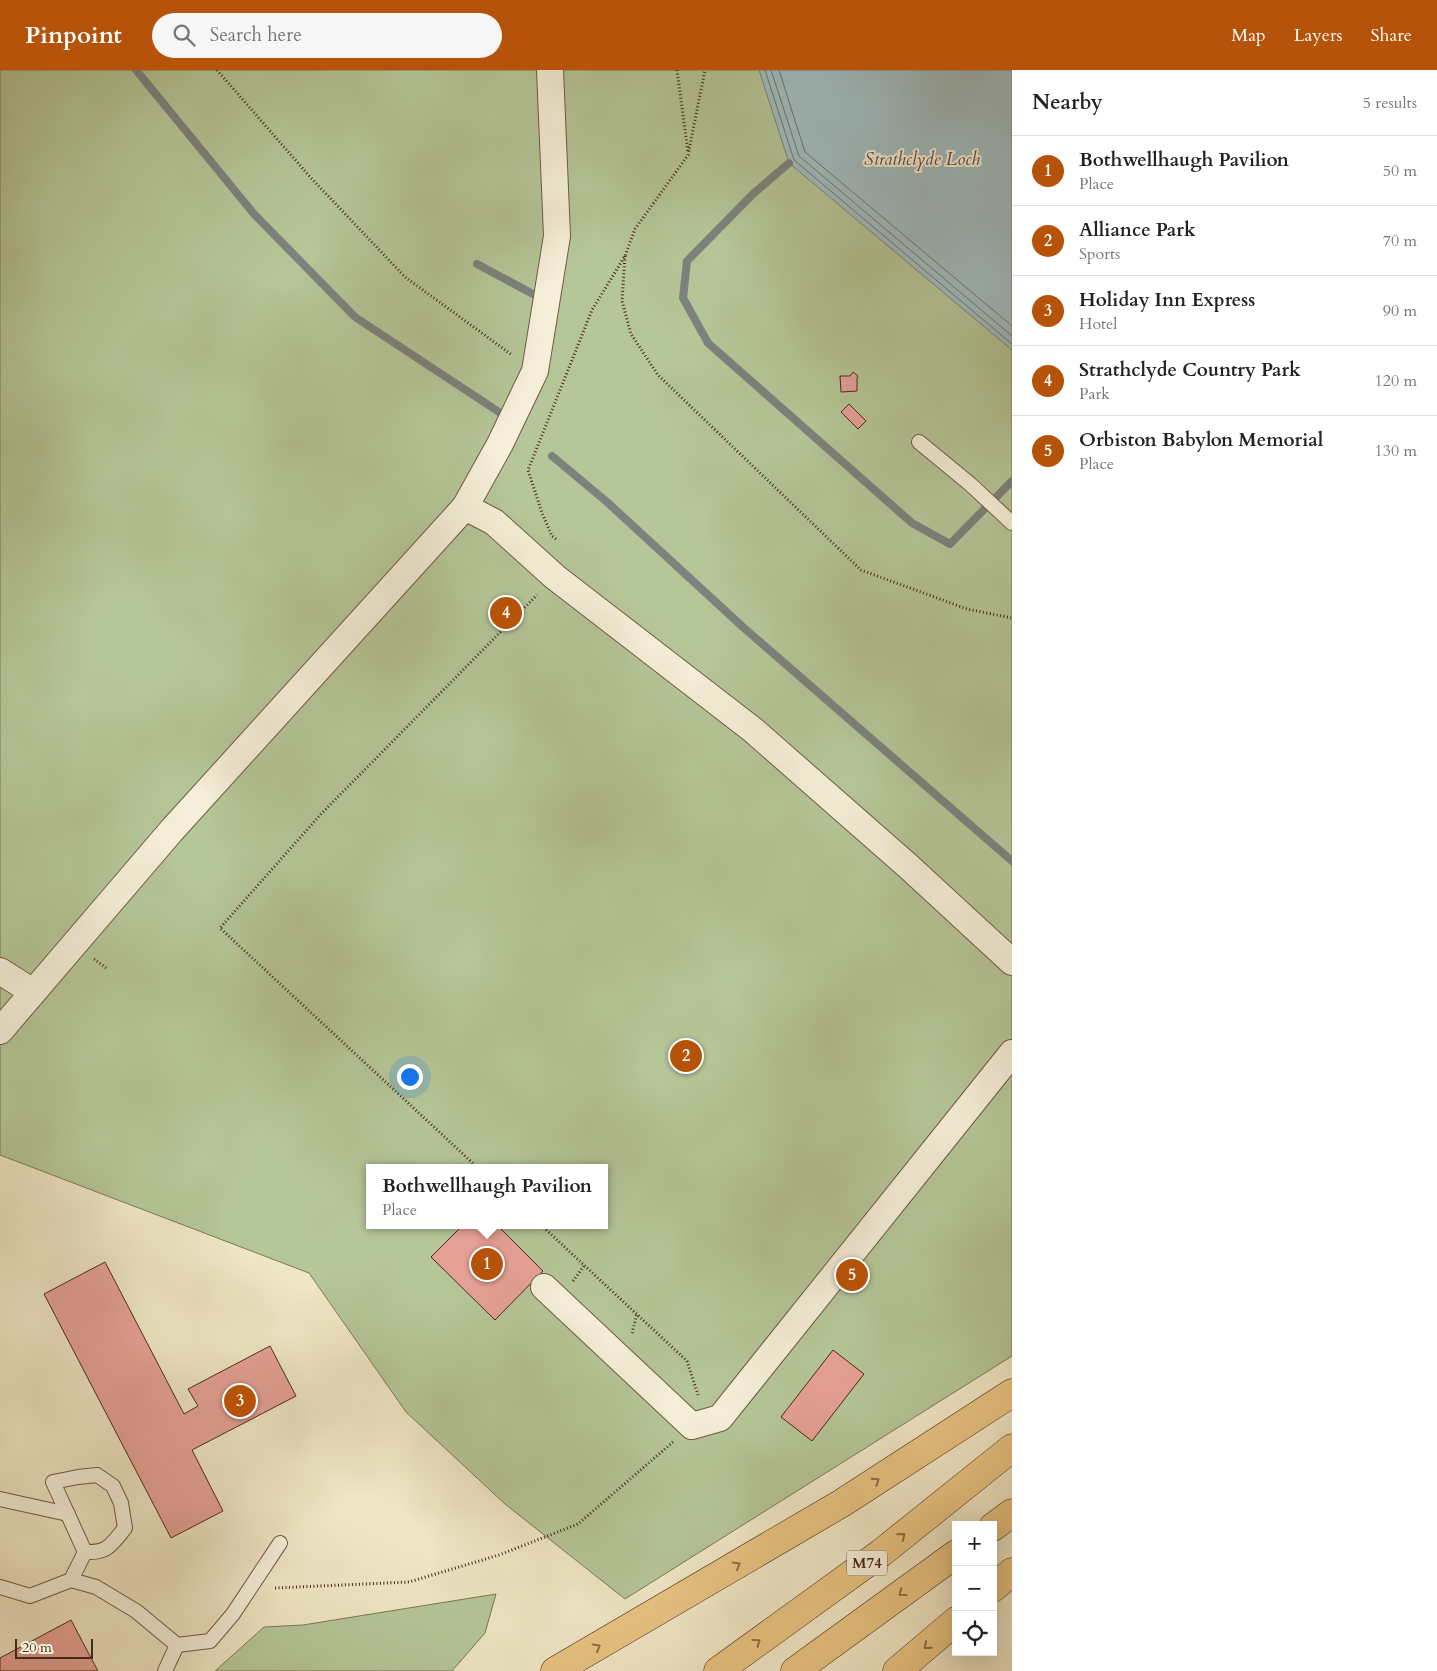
<!DOCTYPE html>
<meta charset="utf-8">
<style>
body{margin:0;font-family:Cardo,serif;background:#f6f6f6;color:#222}
.controls{position:absolute;right:15px;bottom:15px;display:grid;overflow:hidden;border-radius:0px;box-shadow:0 5px 20px #0002}
.controls button{width:45px;height:45px;display:grid;place-items:center;padding:0;border:0;border-bottom:1px solid #e0e0e0;background:#fff;color:#222;font:25px sans-serif}
.scale{position:absolute;left:15px;bottom:12px;width:78px;box-sizing:border-box;padding-left:5px;border:2px solid #462b18;border-top:0;font-size:14px;line-height:18px;white-space:nowrap;color:#462b18;-webkit-text-stroke:4px #f5efd9;paint-order:stroke}
.you{position:absolute;left:409px;top:1006px;width:18px;height:18px;margin:-12px;border:4px solid #fff;border-radius:50%;background:#1a73e8;box-shadow:0 0 0 8px #1a73e833}
.badge{display:grid;place-items:center;width:32px;height:32px;border-radius:50%;background:#b45309;color:#fff;font-size:16px;font-weight:700}
.pin{position:absolute;translate:-50% -50%;border:2px solid #fff;box-shadow:0 1px 5px #0006}
.popup{position:absolute;left:366px;top:1094px;width:242px;height:65px;box-sizing:border-box;display:grid;place-content:center;border-radius:0px;background:#fff;filter:drop-shadow(0 1px 4px #0005);font-size:16px;white-space:nowrap;color:#767676}
.popup b{font-size:19px;color:#222}
.popup::after{content:'';position:absolute;left:50%;top:100%;margin-left:-10px;border:10px solid transparent;border-top-color:#fff}
.list{margin:0;padding:0;list-style:none}
h2{display:flex;justify-content:space-between;align-items:center;height:65px;margin:0;padding:0 20px;font-size:21px}
h2 small{font-size:16px;font-weight:400;color:#767676}
.list li{display:grid;grid-template-columns:32px 1fr auto;gap:15px;align-items:center;box-sizing:border-box;height:70px;padding:0 20px;border-top:1px solid #e0e0e0}
.list b{display:block;font-size:19px;white-space:nowrap}
.list p{margin:0;font-size:16px;white-space:nowrap;color:#767676}
.list em{font-size:16px;font-style:normal;color:#767676}
.icon{flex:none;width:28px;height:28px;fill:none;stroke:currentColor;stroke-width:2;stroke-linecap:round;stroke-linejoin:round}
.map{position:relative;flex:none;width:1012px;height:1601px;overflow:hidden}
header{display:flex;align-items:center;gap:30px;box-sizing:border-box;height:70px;padding:0 25px;background:#b45309;color:#fff}
header strong{font-size:24px}
nav{display:flex;gap:28px;margin-inline-start:auto;font-size:18px}
.search{width:350px;height:45px;background:#f6f6f6;display:flex;align-items:center;gap:12px;box-sizing:border-box;padding:0 18px;border-radius:28px;color:#767676;font-size:19px}
main{display:flex}
aside{flex:1;background:#fff}
.map>svg:first-child{display:block}
.green{fill:#b5c698;stroke:#7e7858;fill-rule:evenodd}
.water{fill:#a0bcc0;stroke:#7c827d}
.lines{fill:none;stroke-linecap:round;stroke-linejoin:round}
.shore{stroke:#73746c;stroke-width:1}
.stream{stroke:#7c827d;stroke-width:8}
.building{fill:#e6a196;stroke:#462b18}
.lane-casing{stroke:#705a43;stroke-width:16}
.street-casing{stroke:#705a43;stroke-width:28}
.highway-casing{stroke:#462b18;stroke-width:29}
.path{stroke:#462b18;stroke-width:3;stroke-dasharray:1 2.5;stroke-linecap:butt}
.lane{stroke:#f5efd9;stroke-width:14}
.street{stroke:#f5efd9;stroke-width:26}
.highway{stroke:#e8c382;stroke-width:28}
.oneway{stroke:#8f6f48}
.labels{text-anchor:middle;dominant-baseline:central;stroke-width:4;stroke-linejoin:round;paint-order:stroke}
.shield{fill:#f5efd9;stroke:#7a6652;stroke-width:1}
.shield-label{font-size:15px;font-weight:bold;fill:#462b18}
.water-label{font-size:18px;font-style:italic;fill:#5c4f42;stroke:#f5efd9}
</style>
<header>
<strong>Pinpoint</strong>
<div class="search"><svg class="icon" aria-label="search" viewBox="0 0 24 24"><circle cx="10" cy="10" r="6"/><path d="M15 15l6 6"/></svg>Search here</div>
<nav><a>Map</a><a>Layers</a><a>Share</a></nav>
</header>
<main>
<div class="map">
<svg width="1012" height="1601" viewBox="0 0 1012 1601">
<rect width="100%" height="100%" fill="#efe6c5"/>
<filter id="stains"><feTurbulence type="fractalNoise" baseFrequency=".004" numOctaves="4"/><feColorMatrix values="0 0 0 0 .2 0 0 0 0 .09 0 0 0 0 .02 0 0 0 .5 -.17"/></filter>
<radialGradient id="worn" r=".72"><stop offset=".6" stop-color="#630" stop-opacity="0"/><stop offset="1" stop-color="#630" stop-opacity=".3"/></radialGradient>
<g class="green">
<path d="M0 0H1012V1286L625 1529 505 1434 406 1342 309 1203 0 1085ZM370 1098H604V1155H370Z"/>
<polygon points="496,1524 485,1563 452,1601 215,1601 264,1557 303,1555"/>
</g>
<polygon class="water" points="759,0 1012,0 1012,280 789,93"/>
<g class="lines">
<g class="shore">
<polyline points="765,0 794,90 1012,274"/>
<polyline points="771,0 799,86 1012,266"/>
<polyline points="779,0 805,82 1012,256"/>
</g>
<g class="stream">
<polyline points="136,0 254,144 355,247 499,342"/>
<polyline points="789,93 753,124 687,191 683,228 708,273 912,453 950,474 1012,411"/>
<polyline points="477,194 533,224"/>
<polyline points="552,386 607,432 744,558 1012,791"/>
</g>
</g>
<g class="building">
<polygon points="853,302 858,306 857,308 857,321 841,322 840,306 850,306"/>
<polygon points="849,334 866,351 858,359 841,342"/>
<polygon points="463,1155 497,1155 543,1201 495,1250 431,1187"/>
<polygon points="105,1192 184,1344 198,1336 188,1319 270,1276 296,1326 192,1380 223,1441 171,1468 44,1224"/>
<polygon points="833,1280 864,1304 812,1371 781,1347"/>
<polygon points="71,1550 98,1601 0,1601 0,1588"/>
</g>
<g class="lines">
<g class="lane-casing">
<g id="lane">
<polyline points="919,372 970,414 1012,453"/>
<path d="M97 1405 113 1416 121 1433 125 1458C111 1475 108 1483 85 1482L53 1412 78 1407Z"/>
<polyline points="0,1429 68,1444"/>
<polyline points="71,1510 96,1517 136,1541 177,1575 210,1571 233,1544 280,1473"/>
<polyline points="0,1517 30,1526 71,1510 85,1482"/>
<polyline points="165,1601 177,1575"/>
</g>
</g>
<g class="street-casing">
<g id="street">
<polyline points="465,437 494,452 555,507 753,660 908,796 1012,892"/>
<polyline points="0,901 33,922"/>
<polyline points="0,961 172,760 465,437 500,374 535,301 557,166 550,0"/>
<polyline points="544,1217 692,1356 720,1348 1012,983"/>
</g>
</g>
<g class="highway-casing">
<g id="highway">
<polyline points="993,1457 1012,1443"/>
<polyline points="993,1518 1012,1502"/>
<polyline points="555,1601 842,1433 1012,1323"/>
<polyline points="718,1601 881,1483 1012,1378"/>
<polyline points="795,1601 956,1484"/>
<polyline points="897,1601 956,1551"/>
</g>
</g>
<g class="path">
<polyline points="217,0 311,108 405,207 512,285"/>
<polyline points="677,0 688,82"/>
<polyline points="625,186 622,231 631,264 658,305 861,500 967,539 1012,548"/>
<polyline points="556,469 552,466 542,443 528,400 592,240 625,186 635,159 688,85 705,0"/>
<polyline points="94,889 106,898"/>
<polyline points="478,1098 220,858 321,744 537,525"/>
<polyline points="541,1155 687,1291 698,1325"/>
<polyline points="573,1211 584,1196"/>
<polyline points="632,1263 637,1244"/>
<polyline points="275,1518 409,1512 499,1485 578,1454 673,1372"/>
</g>
<use href="#lane" class="lane"/>
<use href="#street" class="street"/>
<use href="#highway" class="highway"/>
</g>
<defs><path id="oneway-chevron" d="M-2-3.5L2.5 0L-2 3.5" fill="none" stroke-width="1.6" stroke-linecap="round" stroke-linejoin="round" transform="scale(1.25)"/></defs>
<g class="oneway">
<use href="#oneway-chevron" transform="translate(876 1411) rotate(-33)"/>
<use href="#oneway-chevron" transform="translate(902 1466) rotate(-39)"/>
<use href="#oneway-chevron" transform="translate(737 1495) rotate(-30)"/>
<use href="#oneway-chevron" transform="translate(902 1523) rotate(144)"/>
<use href="#oneway-chevron" transform="translate(757 1572) rotate(-36)"/>
<use href="#oneway-chevron" transform="translate(927 1576) rotate(139)"/>
<use href="#oneway-chevron" transform="translate(597 1577) rotate(-30)"/>
</g>
<g class="labels">
<rect class="shield" x="847" y="1480.5" width="40" height="25" rx="4"/>
<g class="shield-label">
<text x="867" y="1493">M74</text>
</g>
<g class="water-label">
<text x="922" y="89">Strathclyde Loch</text>
</g>
</g>
<rect width="100%" height="100%" filter="url(#stains)"/>
<rect width="100%" height="100%" fill="url(#worn)"/>
</svg>
<div class="controls">
<button>+</button>
<button>−</button>
<button><svg class="icon" aria-label="locate" viewBox="0 0 24 24"><circle cx="12" cy="12" r="6"/><path d="M12 2v4M12 18v4M2 12h4M18 12h4"/></svg></button>
</div>
<div class="scale">20 m</div>
<div class="you"></div>
<div class="pin badge" style="left:487px;top:1194px">1</div>
<div class="popup"><b>Bothwellhaugh Pavilion</b>Place</div>
<div class="pin badge" style="left:686px;top:986px">2</div>
<div class="pin badge" style="left:240px;top:1331px">3</div>
<div class="pin badge" style="left:506px;top:543px">4</div>
<div class="pin badge" style="left:852px;top:1205px">5</div>
</div>
<aside>
<h2>Nearby<small>5 results</small></h2>
<ul class="list">
<li><span class="badge">1</span><div><b>Bothwellhaugh Pavilion</b><p>Place</p></div><em>50 m</em></li>
<li><span class="badge">2</span><div><b>Alliance Park</b><p>Sports</p></div><em>70 m</em></li>
<li><span class="badge">3</span><div><b>Holiday Inn Express</b><p>Hotel</p></div><em>90 m</em></li>
<li><span class="badge">4</span><div><b>Strathclyde Country Park</b><p>Park</p></div><em>120 m</em></li>
<li><span class="badge">5</span><div><b>Orbiston Babylon Memorial</b><p>Place</p></div><em>130 m</em></li>
</ul>
</aside>
</main>
